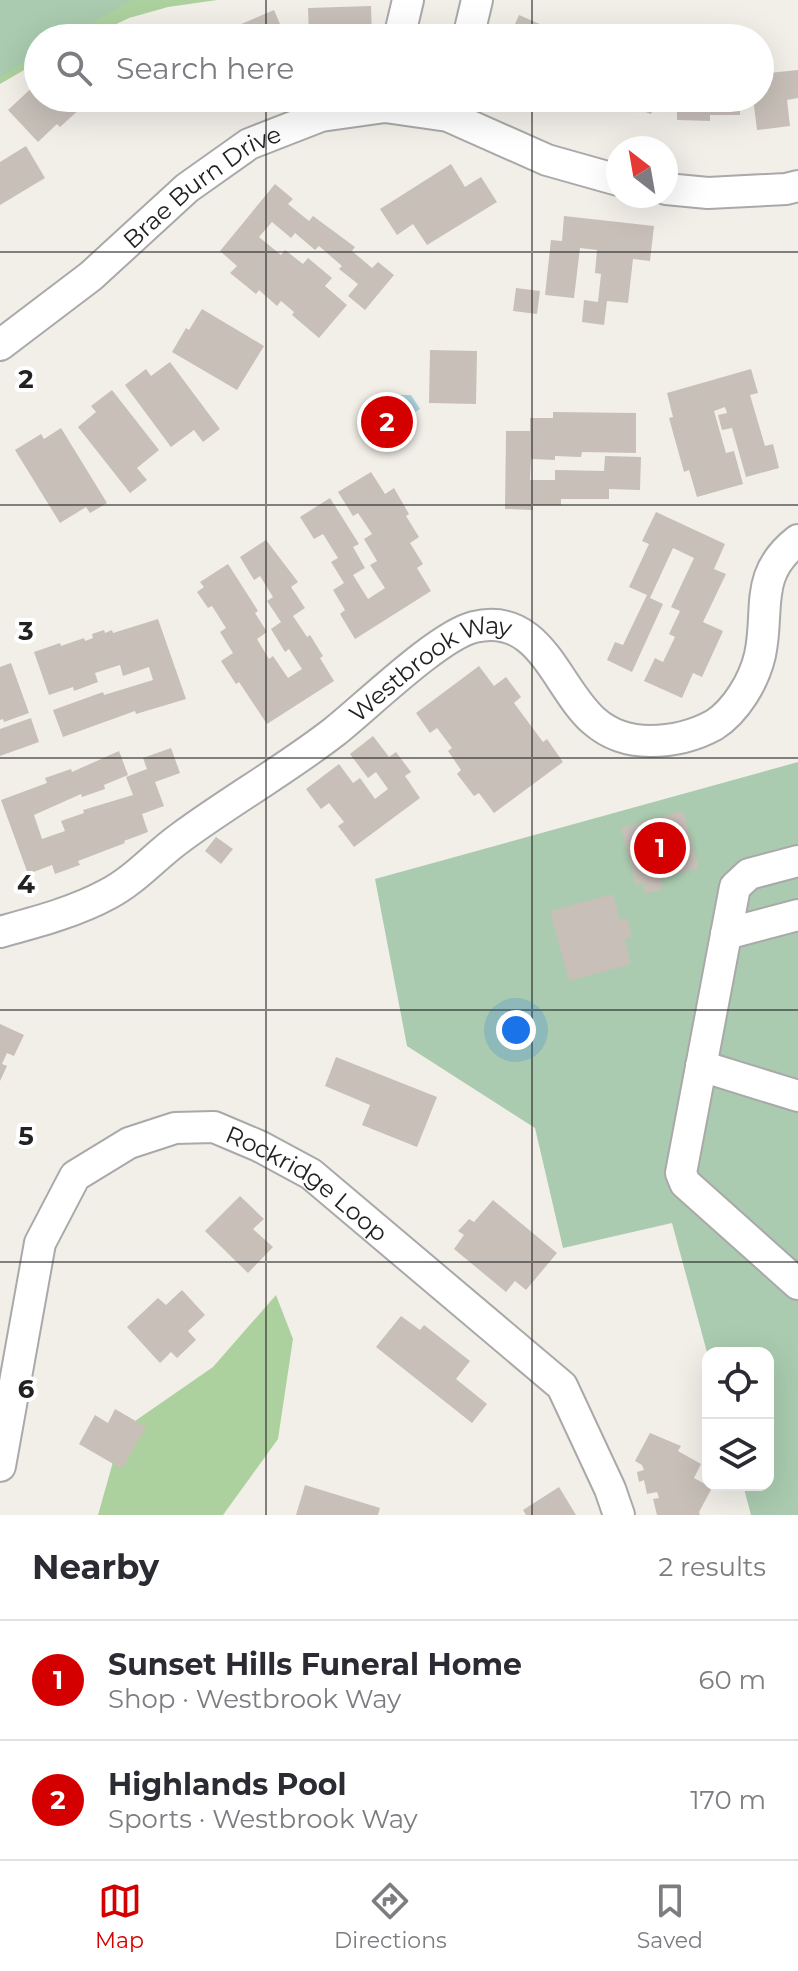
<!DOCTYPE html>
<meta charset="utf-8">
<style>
body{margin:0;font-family:Montserrat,sans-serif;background:#f7f7f7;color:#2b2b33}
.controls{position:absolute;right:24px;bottom:24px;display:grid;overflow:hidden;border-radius:16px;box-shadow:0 8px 32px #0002}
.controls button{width:72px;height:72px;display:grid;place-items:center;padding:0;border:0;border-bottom:2px solid #e1e1e2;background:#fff;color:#2b2b33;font:40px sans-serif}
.compass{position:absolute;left:606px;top:136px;width:72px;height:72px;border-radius:50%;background:#fff;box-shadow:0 8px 32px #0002;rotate:329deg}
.you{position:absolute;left:516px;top:1030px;width:28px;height:28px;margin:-20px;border:6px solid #fff;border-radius:50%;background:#1a73e8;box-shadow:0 0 0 12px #1a73e833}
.badge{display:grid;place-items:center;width:52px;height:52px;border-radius:50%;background:#d40000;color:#fff;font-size:26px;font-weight:700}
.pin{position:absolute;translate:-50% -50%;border:4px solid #fff;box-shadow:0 2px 8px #0006}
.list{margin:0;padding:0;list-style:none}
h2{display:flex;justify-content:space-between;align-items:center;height:104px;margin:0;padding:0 32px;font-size:34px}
h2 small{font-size:26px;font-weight:400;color:#7c7c81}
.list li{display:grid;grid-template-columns:52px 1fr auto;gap:24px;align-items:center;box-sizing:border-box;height:120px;padding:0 32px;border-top:2px solid #e1e1e2}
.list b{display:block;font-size:30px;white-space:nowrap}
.list p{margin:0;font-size:26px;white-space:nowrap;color:#7c7c81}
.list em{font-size:26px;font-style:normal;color:#7c7c81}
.icon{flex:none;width:44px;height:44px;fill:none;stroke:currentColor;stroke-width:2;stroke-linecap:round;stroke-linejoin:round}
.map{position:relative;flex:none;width:798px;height:1515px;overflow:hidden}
.search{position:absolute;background:#fff;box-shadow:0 8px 32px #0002;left:24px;right:24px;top:24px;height:88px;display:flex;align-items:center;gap:20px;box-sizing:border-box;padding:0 28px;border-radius:44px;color:#7c7c81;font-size:30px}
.sheet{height:344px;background:#fff}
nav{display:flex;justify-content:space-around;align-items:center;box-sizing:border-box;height:112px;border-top:2px solid #e1e1e2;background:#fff;font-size:22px;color:#7c7c81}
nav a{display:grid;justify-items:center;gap:4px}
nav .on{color:#d40000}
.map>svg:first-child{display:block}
.forest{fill:#add19e}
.cemetery{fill:#aacbaf}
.water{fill:#aad3df}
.building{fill:#c7bfb8}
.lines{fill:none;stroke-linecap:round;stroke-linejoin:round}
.minor-casing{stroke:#a9a9a9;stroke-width:34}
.minor{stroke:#fff;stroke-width:30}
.grid{fill:none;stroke:#222;stroke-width:2;stroke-opacity:0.55}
.labels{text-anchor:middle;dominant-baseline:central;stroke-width:8;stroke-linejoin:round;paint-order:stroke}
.street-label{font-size:24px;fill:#222;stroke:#fff}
.grid-label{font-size:26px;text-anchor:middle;font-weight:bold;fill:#222;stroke:#fff;stroke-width:8;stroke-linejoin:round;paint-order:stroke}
</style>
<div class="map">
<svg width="798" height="1515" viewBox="0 0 798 1515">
<rect width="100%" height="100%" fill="#f2efe9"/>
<g class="forest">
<polygon points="0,0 217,0 168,7 129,18 87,38 38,38 38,62 0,84"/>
<polygon points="276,1295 293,1339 278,1439 223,1515 98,1515 122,1430 213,1367"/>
</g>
<g class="cemetery">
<polygon points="0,0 132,0 66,38 38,38 38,54 0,77"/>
<polygon points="798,762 798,1515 751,1515 743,1485 768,1485 768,1353 708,1353 708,1356 672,1223 563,1248 535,1128 407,1046 375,879"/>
</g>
<polygon class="water" points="399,395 411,395 420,409 383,433 373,433 374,412"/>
<g class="building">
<polygon points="371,6 372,37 309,38 308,8"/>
<polygon points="274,10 286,38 208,38"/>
<polygon points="519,15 572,38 509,38"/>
<polygon points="798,70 798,98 787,100 790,126 757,130 753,98 760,98 760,74"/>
<polygon points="38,82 38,98 82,98 79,101 83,106 60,127 57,124 38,142 8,110"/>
<polygon points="623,98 657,98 651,114 621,103"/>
<polygon points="677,98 740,98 740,115 710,115 710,121 677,120"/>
<polygon points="26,146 45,178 0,205 0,162"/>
<polygon points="451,164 465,187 481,177 497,202 427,245 413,224 397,235 380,209"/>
<polygon points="275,184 293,199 288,204 309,221 313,216 355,247 352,251 372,268 378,262 394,275 365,310 348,296 358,284 339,269 342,266 319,246 315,250 295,233 291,238 272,222 259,237 281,255 285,250 303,264 308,258 332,278 325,286 347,305 319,338 292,315 294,312 281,301 277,306 259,290 256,294 230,273 237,266 220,251"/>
<polygon points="564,216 654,226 650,261 633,259 628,303 607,301 604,325 582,322 584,300 598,302 601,274 595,273 597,250 580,248 574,298 545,295 551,240 562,241"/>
<polygon points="516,288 540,291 537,314 513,311"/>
<polygon points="202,309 264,346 237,390 172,352 186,328 189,330"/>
<polygon points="430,350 477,351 476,404 429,403"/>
<polygon points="170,362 220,429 203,442 194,430 171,447 125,385 146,369 151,376"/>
<polygon points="751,369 758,393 750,395 765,446 773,444 779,468 746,477 732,428 722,430 718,415 727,413 725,407 714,411 726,453 734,451 743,484 697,497 689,470 684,472 669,418 673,417 667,393"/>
<polygon points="112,390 159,450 137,468 147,480 130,493 78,427 96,412 91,406"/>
<polygon points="553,412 636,413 636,453 582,452 581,457 555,456 555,460 531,459 530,480 555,480 555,470 604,471 605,456 641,457 640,490 609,489 609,499 561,499 561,505 533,505 533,510 505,509 506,431 530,431 530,418 553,418"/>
<polygon points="61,428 107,503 90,513 86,507 60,523 15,450 41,434 44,439"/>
<polygon points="371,472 385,494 394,488 409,514 406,516 419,537 410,543 423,564 417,568 431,591 355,639 340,614 345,610 333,590 344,583 331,562 338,558 323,534 314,539 300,517 330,498 359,544 353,547 365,568 353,575 368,599 385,588 370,565 377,561 364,539 372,534 358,513 353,516 338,492"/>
<polygon points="656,512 725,544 714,569 726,574 703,622 723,631 702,677 693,673 682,698 644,681 655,658 663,662 675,637 669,634 680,611 671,607 694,558 673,548 650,598 663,604 632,672 607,660 615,642 623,645 647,595 629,587 649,544 642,541"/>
<polygon points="266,540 298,582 291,587 305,608 293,616 307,637 310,635 323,656 320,658 334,681 267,724 239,682 236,684 221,661 233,653 220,632 226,628 212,606 208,608 197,592 204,587 200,582 228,564 258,611 255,613 267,632 257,639 269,659 273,656 288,678 302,669 289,649 285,652 271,629 281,622 267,601 273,597 260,576 254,580 240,557"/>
<polygon points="158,619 186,699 136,714 135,711 63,737 53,710 103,692 104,695 153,680 149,667 123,676 120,665 95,673 98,682 74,691 73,687 49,695 34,652 60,643 61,646 84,638 85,641 93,638 92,634 104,630 105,633 112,630 113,633"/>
<polygon points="11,663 29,713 4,722 3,719 0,720 0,667"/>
<polygon points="479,666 494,686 506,677 521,697 514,703 543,742 547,739 563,762 494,813 479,793 474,796 457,774 461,770 448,751 452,748 437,728 430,733 416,713"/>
<polygon points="31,718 39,742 0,756 0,729"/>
<polygon points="373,736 389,757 396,752 411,772 405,776 420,798 354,847 338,826 344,822 329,803 321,809 306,789 339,764 353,783 360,778 375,799 388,789 376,772 368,778 350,754"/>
<polygon points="171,748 180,773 155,782 164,806 142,814 148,832 124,841 125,843 78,861 80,865 55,874 52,865 28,874 1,800 47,783 45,778 71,769 72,772 119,751 128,775 104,785 105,789 82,797 81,794 34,815 42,839 65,831 61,821 84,813 83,810 133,795 126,777 147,769 143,758"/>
<polygon points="683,811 699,868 660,878 663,889 645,894 643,884 636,885 621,828"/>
<polygon points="216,837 233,849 221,864 205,851"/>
<polygon points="613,894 620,920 627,918 632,938 625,939 631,964 569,981 550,911"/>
<polygon points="0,1024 24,1035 14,1056 7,1053 2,1064 7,1066 0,1081"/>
<polygon points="336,1057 437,1097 417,1147 362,1125 370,1105 325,1086"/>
<polygon points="240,1196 264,1219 253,1229 273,1247 248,1273 205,1231"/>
<polygon points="493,1200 557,1253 526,1290 515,1281 506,1292 454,1249 464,1235 458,1231 469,1219 474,1222"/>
<polygon points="182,1290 205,1315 188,1331 196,1340 177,1358 171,1352 160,1363 127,1327 158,1298 166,1305"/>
<polygon points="401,1316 420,1330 424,1325 470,1361 456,1379 487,1404 472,1423 376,1347"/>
<polygon points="115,1409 146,1427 122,1469 79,1444 95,1415 108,1423"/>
<polygon points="650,1433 681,1446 678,1451 701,1464 694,1478 712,1488 699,1512 700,1515 657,1515 653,1499 659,1498 657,1492 647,1494 644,1480 639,1482 637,1472 644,1470 642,1465 635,1461"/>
<polygon points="305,1485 380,1508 378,1515 296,1515"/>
<polygon points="559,1487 576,1515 526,1515 523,1510"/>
</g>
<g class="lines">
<g class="minor-casing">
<g id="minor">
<polyline points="399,38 408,0"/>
<polyline points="468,38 477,0"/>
<polyline points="666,189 708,193 786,189 798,186"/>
<path id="s1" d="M0 345 91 276 187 188 249 144 321 116 385 107 448 116 547 160 618 180"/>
<polyline points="798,861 749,874 735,887 681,1173 685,1183 798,1284"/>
<path id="s2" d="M0 932C36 922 75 912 108 894 135 880 155 856 180 838 230 801 285 770 334 732 367 706 438 636 474 627 541 611 556 688 594 721 610 735 630 741 650 741 673 741 694 736 714 725 736 711 754 681 760 655 770 609 753 575 798 540"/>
<polyline points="726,934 798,915"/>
<polyline points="701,1066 798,1096"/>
<path id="s3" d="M0 1466 40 1243 75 1176 129 1143 175 1128 214 1127 259 1146 311 1174 562 1386 610 1489 619 1515"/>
</g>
</g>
<use href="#minor" class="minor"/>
</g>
<path class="grid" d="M266 0V38M532 0V38M266 98V1515M532 98V1515M0 252H798M0 505H798M0 758H798M0 1010H798M0 1262H798"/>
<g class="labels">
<g class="street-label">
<text stroke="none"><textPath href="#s1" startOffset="258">Brae Burn Drive</textPath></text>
<text stroke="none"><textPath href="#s2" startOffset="512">Westbrook Way</textPath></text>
<text stroke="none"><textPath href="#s3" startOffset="562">Rockridge Loop</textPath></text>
</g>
</g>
<g class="grid-label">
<text x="26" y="388">2</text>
<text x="26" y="640">3</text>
<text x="26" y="893">4</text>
<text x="26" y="1145">5</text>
<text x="26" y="1398">6</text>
</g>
</svg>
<div class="controls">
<button><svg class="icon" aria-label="locate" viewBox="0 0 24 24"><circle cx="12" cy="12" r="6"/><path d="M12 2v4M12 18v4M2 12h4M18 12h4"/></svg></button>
<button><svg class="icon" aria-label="layers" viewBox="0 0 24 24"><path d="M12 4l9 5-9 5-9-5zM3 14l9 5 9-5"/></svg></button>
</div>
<svg class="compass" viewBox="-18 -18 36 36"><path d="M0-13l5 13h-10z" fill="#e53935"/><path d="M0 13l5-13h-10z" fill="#7c7c81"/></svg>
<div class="you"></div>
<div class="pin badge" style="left:660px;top:848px">1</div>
<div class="pin badge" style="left:387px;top:422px">2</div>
<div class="search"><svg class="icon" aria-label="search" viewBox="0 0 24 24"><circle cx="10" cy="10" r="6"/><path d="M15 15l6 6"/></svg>Search here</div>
</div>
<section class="sheet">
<h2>Nearby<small>2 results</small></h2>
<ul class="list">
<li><span class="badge">1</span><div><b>Sunset Hills Funeral Home</b><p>Shop · Westbrook Way</p></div><em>60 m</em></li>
<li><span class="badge">2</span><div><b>Highlands Pool</b><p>Sports · Westbrook Way</p></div><em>170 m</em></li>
</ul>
</section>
<nav>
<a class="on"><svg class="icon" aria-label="map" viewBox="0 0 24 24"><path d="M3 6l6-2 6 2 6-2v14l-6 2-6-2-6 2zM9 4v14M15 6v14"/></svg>Map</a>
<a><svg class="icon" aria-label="directions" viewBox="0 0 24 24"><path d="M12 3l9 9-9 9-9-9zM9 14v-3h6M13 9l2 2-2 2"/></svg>Directions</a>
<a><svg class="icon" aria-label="saved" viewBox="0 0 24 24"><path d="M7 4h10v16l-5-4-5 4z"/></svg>Saved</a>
</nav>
